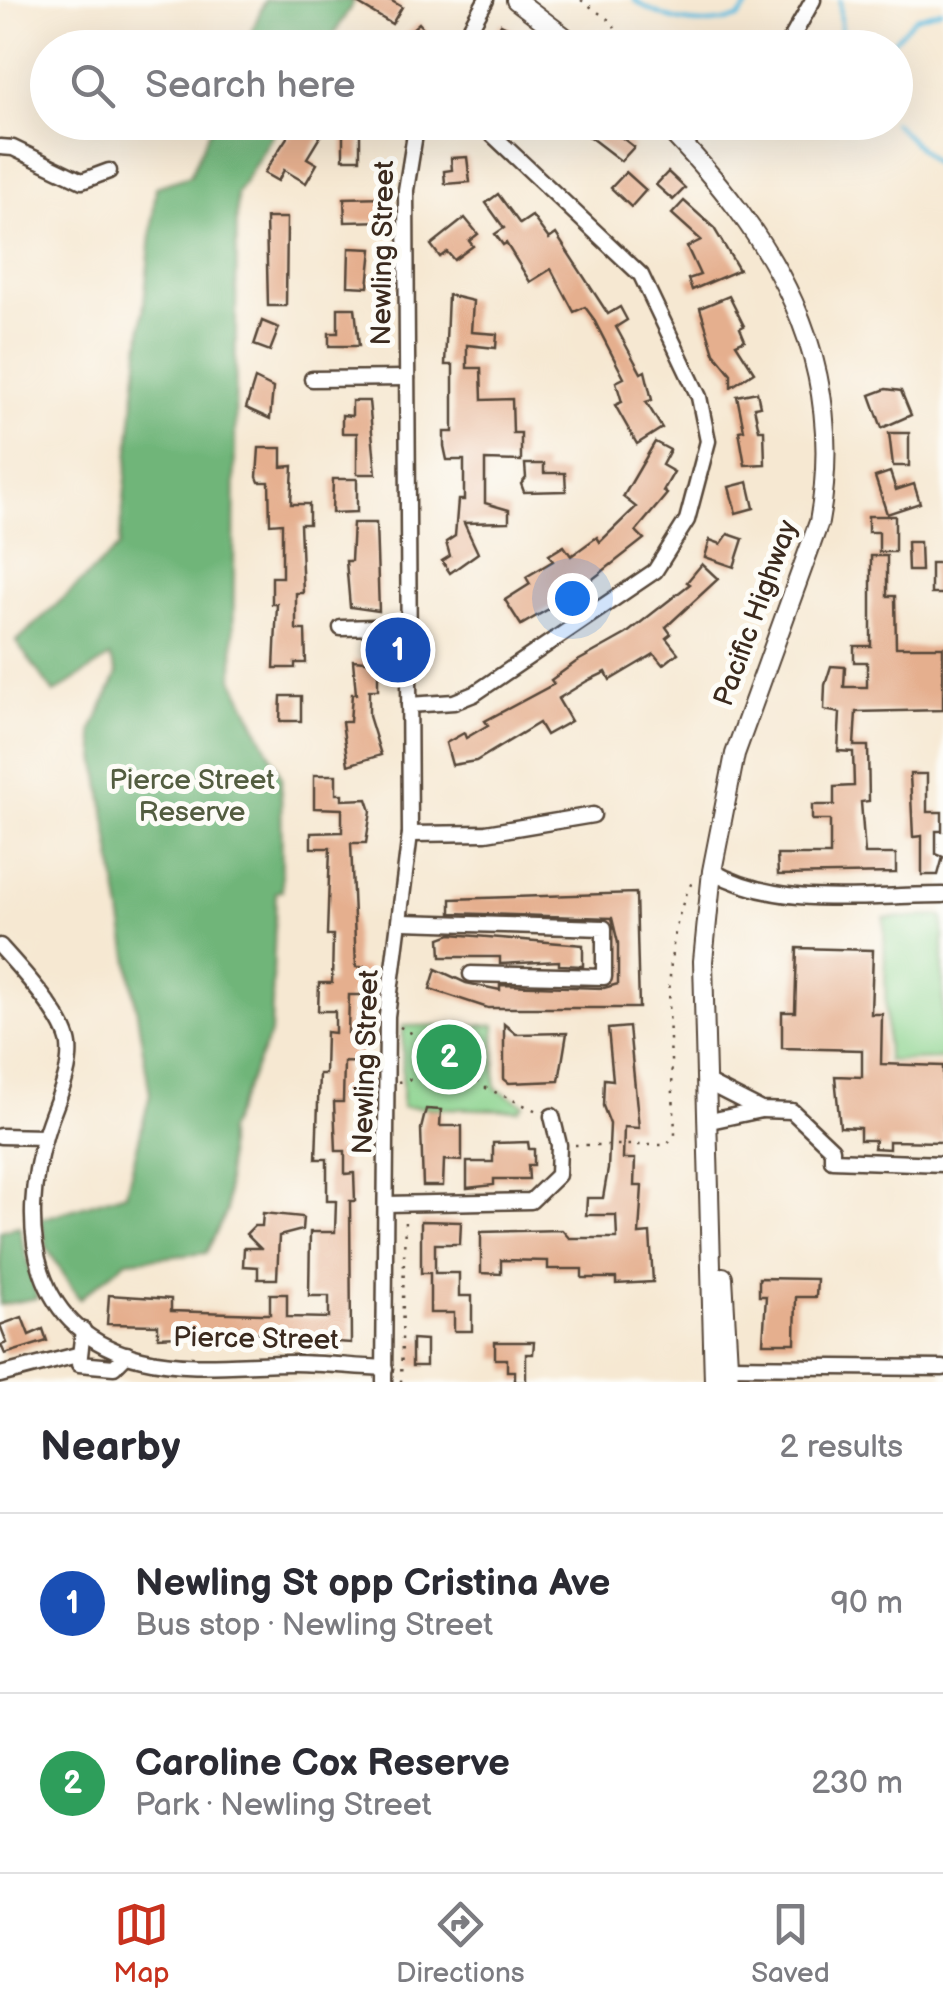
<!DOCTYPE html>
<meta charset="utf-8">
<style>
body{margin:0;font-family:"Balsamiq Sans",sans-serif;background:#f2f2f3;color:#2b2b33}
.you{position:absolute;left:572px;top:598px;width:35px;height:35px;margin:-25px;border:8px solid #fff;border-radius:50%;background:#1a73e8;box-shadow:0 0 0 15px #1a73e833}
.badge{display:grid;place-items:center;width:65px;height:65px;border-radius:50%;background:#c8321e;color:#fff;font-size:32px;font-weight:700}
.pin{position:absolute;translate:-50% -50%;border:5px solid #fff;box-shadow:0 2px 10px #0006}
.list{margin:0;padding:0;list-style:none}
h2{display:flex;justify-content:space-between;align-items:center;height:130px;margin:0;padding:0 40px;font-size:42px}
h2 small{font-size:32px;font-weight:400;color:#7c7c81}
.list li{display:grid;grid-template-columns:65px 1fr auto;gap:30px;align-items:center;box-sizing:border-box;height:180px;padding:0 40px;border-top:2px solid #e1e1e2}
.list b{display:block;font-size:38px;white-space:nowrap}
.list p{margin:0;font-size:32px;white-space:nowrap;color:#7c7c81}
.list em{font-size:32px;font-style:normal;color:#7c7c81}
.icon{flex:none;width:55px;height:55px;fill:none;stroke:currentColor;stroke-width:2;stroke-linecap:round;stroke-linejoin:round}
.map{position:relative;flex:none;width:943px;height:1382px;overflow:hidden}
.search{position:absolute;background:#fff;box-shadow:0 10px 40px #0002;left:30px;right:30px;top:30px;height:110px;display:flex;align-items:center;gap:25px;box-sizing:border-box;padding:0 35px;border-radius:55px;color:#7c7c81;font-size:38px}
.sheet{height:490px;background:#fff}
nav{display:flex;justify-content:space-around;align-items:center;box-sizing:border-box;height:140px;border-top:2px solid #e1e1e2;background:#fff;font-size:28px;color:#7c7c81}
nav a{display:grid;justify-items:center;gap:5px}
nav .on{color:#c8321e}
.map>svg:first-child{display:block}
.green{fill:#8bd38e;stroke:#637e56;stroke-width:2.5}
.forest{fill:#70b579;stroke:#56704c;stroke-width:2.5}
.lines{fill:none;stroke-linecap:round;stroke-linejoin:round}
.stream{stroke:#63bfe1;stroke-width:4}
.building{fill:#e5af8e}
.minor-casing{stroke:#574639;stroke-width:19}
.major-casing{stroke:#574639;stroke-width:22}
.path{stroke:#574639;stroke-width:2.5;stroke-dasharray:2.5 8;stroke-linecap:butt}
.minor{stroke:#fff;stroke-width:14}
.major{stroke:#fff;stroke-width:18}
.labels{text-anchor:middle;dominant-baseline:central;stroke-width:10;stroke-linejoin:round;paint-order:stroke}
.street-label{font-size:28px;fill:#3b2a1e;stroke:#fdfcf7}
.park-label{font-size:28px;fill:#535d40;stroke:#fdfcf7}
</style>
<div class="map">
<svg width="943" height="1382" viewBox="0 0 943 1382">
<rect width="100%" height="100%" fill="#fdfcf7"/>
<filter id="ink" filterUnits="userSpaceOnUse"><feTurbulence type="fractalNoise" baseFrequency=".01" numOctaves="2"/><feDisplacementMap in="SourceGraphic" scale="20" xChannelSelector="R" yChannelSelector="G"/><feConvolveMatrix kernelMatrix="1 2 1 2 8 2 1 2 1" color-interpolation-filters="sRGB"/></filter>
<filter id="wash" filterUnits="userSpaceOnUse"><feTurbulence type="fractalNoise" baseFrequency=".0048" numOctaves="4" result="noise"/><feDisplacementMap in="SourceGraphic" scale="40" xChannelSelector="R" yChannelSelector="G"/><feGaussianBlur stdDeviation="2.25" result="paint"/><feColorMatrix in="noise" values="0 0 0 0 0 0 0 0 0 0 0 0 0 0 0 0 0 1.4 0 .05"/><feComposite in="paint" operator="in"/></filter>
<g filter="url(#wash)">
<rect width="100%" height="100%" fill="#f6e8d2"/>
<g class="green">
<polygon points="943,916 943,1059 887,1061 884,918"/>
<polygon points="495,1025 495,1088 524,1104 519,1110 402,1107 403,1026"/>
</g>
<g class="forest">
<polygon points="265,0 355,0 326,47 245,48"/>
<polygon points="213,123 280,123 237,194 233,679 281,776 282,891 276,892 271,1032 227,1131 227,1211 206,1253 127,1261 79,1299 47,1248 41,1219 126,1193 150,1094 92,731 117,674 110,657 54,693 16,642 119,547 156,187 190,176"/>
<polygon points="19,1226 37,1298 0,1305 0,1231"/>
</g>
<g class="lines">
<g class="stream">
<path d="M634 0C666 22 700 29 738 18L753 0"/>
<polyline points="840,0 842,48"/>
<polyline points="887,48 915,18 941,10"/>
<polyline points="893,122 943,172"/>
</g>
</g>
<g id="blocks">
<g class="building">
<polygon points="352,0 390,0 402,7 392,24"/>
<polygon points="419,23 434,40 426,48 411,48 402,38"/>
<polygon points="501,24 515,31 507,48 490,48"/>
<polygon points="297,122 329,122 307,158 317,164 306,183 284,170 278,181 264,173"/>
<polygon points="570,122 602,122 634,147 621,161"/>
<rect x="343" y="125" width="17" height="34"/>
<polygon points="467,157 470,182 445,184 444,171 452,170 451,158"/>
<polygon points="626,172 646,190 631,207 611,188"/>
<polygon points="668,172 685,188 673,200 656,185"/>
<polygon points="498,194 520,224 532,216 549,239 556,234 608,314 620,307 627,320 616,327 641,373 645,371 652,400 646,402 662,428 637,444 615,405 622,402 616,382 624,378 593,318 585,307 574,312 551,269 530,282 506,243 503,245 495,234 504,228 486,203"/>
<polygon points="386,197 386,221 345,222 344,198"/>
<polygon points="684,201 714,228 739,270 692,290 688,279 700,275 687,247 701,240 672,214"/>
<polygon points="266,218 287,218 286,306 268,306"/>
<polygon points="465,218 478,234 469,241 473,246 454,260 447,252 440,257 431,245"/>
<polygon points="349,248 372,249 368,287 348,286"/>
<polygon points="448,295 473,301 471,332 497,334 496,348 467,345 467,368 481,368 482,400 512,399 513,433 521,433 521,461 485,460 485,503 509,510 509,522 464,523 478,553 450,573 442,561 450,556 446,542 455,536 458,500 464,500 464,460 447,460 444,446 444,432 453,432 453,365 445,365"/>
<polygon points="729,296 744,326 740,328 745,340 736,344 754,372 731,387 731,374 714,353 700,308"/>
<polygon points="338,308 355,308 359,346 329,346 329,333 338,333"/>
<polygon points="262,321 279,328 270,351 254,345"/>
<polygon points="255,379 273,388 270,419 246,408"/>
<polygon points="886,389 901,391 911,415 882,428 870,395"/>
<polygon points="757,392 760,406 754,407 759,430 764,430 765,464 745,465 739,431 744,430 737,396"/>
<polygon points="352,401 369,401 376,474 357,474 357,433 342,433 342,415 352,416"/>
<polygon points="889,433 909,433 909,466 893,466"/>
<polygon points="655,442 670,450 662,465 674,472 663,491 667,494 636,531 644,539 571,596 521,625 505,600 530,584 526,577 553,561 549,555 564,546 571,556 597,537 600,542 636,507 623,497"/>
<polygon points="259,448 282,448 282,467 293,466 291,504 309,504 309,524 300,524 303,593 296,593 296,630 305,630 306,663 295,663 295,668 274,668 277,604 272,604 272,577 282,577 282,523 270,524 269,482 259,482 257,477"/>
<polygon points="525,464 544,464 544,473 565,473 566,491 524,492 521,484 526,478"/>
<polygon points="890,472 896,490 914,484 920,503 887,514 875,477"/>
<polygon points="333,479 357,479 357,512 332,513"/>
<polygon points="748,482 754,508 736,513 729,487"/>
<polygon points="868,516 895,516 895,552 879,552 879,532 868,532"/>
<polygon points="353,523 376,523 379,611 350,607 346,561 351,561"/>
<polygon points="728,534 743,539 734,567 705,557 710,540 721,544"/>
<polygon points="907,542 920,542 921,571 908,571"/>
<polygon points="871,556 887,556 887,596 895,596 896,647 943,647 943,710 856,712 854,746 868,746 869,801 861,802 865,854 896,854 896,873 778,875 777,855 830,855 830,820 812,820 812,805 834,805 834,787 854,786 853,752 838,751 840,713 824,710 825,685 831,666 845,667 844,687 867,687 867,662 854,662 854,646 871,646"/>
<rect x="931" y="563" width="12" height="31"/>
<polygon points="702,564 718,579 666,627 671,634 666,638 678,653 663,665 654,654 610,680 606,672 587,681 558,699 571,721 546,735 539,723 476,761 452,765 446,743 464,733 466,738 488,725 485,721 554,684 551,680 576,662 626,634 690,584 687,582"/>
<polygon points="353,660 378,662 378,690 369,690 369,716 381,755 348,765 342,722 350,722 352,694 356,694"/>
<polygon points="281,696 301,696 301,721 280,721"/>
<polygon points="910,774 927,774 927,812 942,812 942,831 936,831 936,854 943,857 938,875 922,875 922,836 913,837"/>
<polygon points="314,775 336,775 336,794 342,794 342,800 367,799 371,811 366,843 351,843 356,967 367,967 368,984 368,995 349,995 348,1033 355,1033 355,1046 366,1046 366,1063 344,1062 343,1102 334,1102 336,1151 345,1151 345,1174 354,1173 355,1201 350,1201 351,1343 304,1340 304,1336 270,1335 270,1332 158,1337 158,1325 107,1324 109,1295 171,1299 171,1311 261,1314 270,1314 270,1294 287,1294 287,1317 329,1318 329,1296 309,1296 310,1232 335,1232 336,1201 327,1201 327,1159 316,1159 319,1074 325,1074 326,1032 335,1033 335,1011 318,1011 319,983 332,983 333,935 327,935 330,848 311,848 311,833 342,832 342,809 314,808"/>
<polygon points="636,893 639,1008 488,1008 430,989 436,969 466,983 500,990 500,985 604,988 618,984 618,943 612,918 451,913 451,899"/>
<polygon points="451,934 583,945 583,966 559,965 559,961 500,964 500,957 441,957 440,938"/>
<polygon points="797,948 873,950 871,1014 882,1014 881,1064 943,1066 943,1142 889,1141 889,1149 874,1148 875,1140 860,1140 860,1128 840,1127 835,1076 862,1077 862,1050 782,1048 782,1012 795,1012"/>
<polygon points="504,1024 516,1034 567,1033 559,1081 509,1083 504,1079"/>
<polygon points="629,1027 639,1128 624,1127 623,1159 635,1159 634,1186 642,1186 639,1234 650,1233 653,1282 616,1284 616,1278 582,1278 582,1269 548,1269 548,1261 501,1260 501,1274 481,1273 481,1232 562,1230 569,1238 617,1238 616,1215 586,1215 587,1198 603,1198 608,1169 610,1124 603,1106 604,1079 613,1080 608,1029"/>
<polygon points="426,1109 441,1110 440,1126 462,1126 462,1161 444,1160 443,1186 423,1186 421,1129"/>
<polygon points="528,1142 529,1149 534,1149 534,1165 528,1165 529,1179 494,1179 494,1185 467,1188 467,1162 493,1162 493,1143"/>
<polygon points="263,1213 303,1217 302,1230 279,1236 277,1279 258,1279 258,1267 243,1266 244,1248 260,1248 246,1234 254,1226 262,1226"/>
<polygon points="421,1221 461,1222 460,1244 435,1244 435,1273 459,1273 459,1296 472,1296 472,1331 454,1331 454,1313 430,1313 430,1273 421,1273"/>
<polygon points="759,1278 817,1279 816,1297 796,1297 795,1343 763,1343 766,1296 759,1296"/>
<polygon points="22,1317 29,1335 43,1329 47,1341 5,1354 1,1345 7,1343 0,1325"/>
<polygon points="412,1339 426,1340 426,1366 412,1366"/>
<polygon points="495,1342 534,1342 533,1354 526,1354 526,1382 515,1382 515,1371 507,1371 507,1359 495,1359"/>
</g>
</g>
</g>
<g filter="url(#ink)">
<use href="#blocks" fill-opacity="0" stroke="#574639" stroke-width="2.5"/>
<g class="lines">
<g class="minor-casing">
<g id="minor">
<polyline points="459,48 486,0"/>
<polyline points="786,48 813,0"/>
<polyline points="0,147 13,148 82,181 109,171"/>
<polyline points="312,379 407,378"/>
<polyline points="341,628 409,626"/>
<polyline points="409,705 454,702 474,694 655,571 687,520 708,441 699,397 641,275 479,122"/>
<polyline points="410,834 486,833 593,815"/>
<path d="M712 871C780 910 866 895 943 895"/>
<polyline points="402,922 604,928 604,977 471,974"/>
<path d="M0 946C19 967 66 1018 69 1045 72 1075 54 1105 46 1133 17 1227 31 1333 142 1359 191 1371 243 1363 293 1363 324 1363 354 1367 385 1368"/>
<polyline points="708,1083 761,1110 792,1111 832,1149 832,1160 943,1164"/>
<polyline points="710,1121 761,1110"/>
<polyline points="0,1136 44,1137"/>
<polyline points="386,1204 531,1201 558,1175 559,1145 552,1116"/>
<polyline points="83,1330 79,1364 114,1367 127,1354"/>
<polyline points="729,1366 943,1368"/>
<polyline points="0,1375 77,1355"/>
<polyline points="384,1382 387,1016 410,834 406,190 417,122"/>
</g>
</g>
<g class="major-casing">
<g id="major">
<polyline points="516,0 579,48"/>
<path d="M662 122C773 236 849 356 819 522L735 754 712 871 703 961 714 1382"/>
<polyline points="723,1277 729,1382"/>
</g>
</g>
<g class="path">
<polyline points="581,0 609,20 632,48"/>
<polyline points="400,1027 445,1051 486,1088 537,1111"/>
<polyline points="398,1082 416,1078 444,1052"/>
<path d="M575 1145H667L675 1135C673 1058 655 944 695 877"/>
<polyline points="401,1382 405,1219"/>
</g>
<use href="#minor" class="minor"/>
<use href="#major" class="major"/>
</g>
</g>
<g class="labels">
<g class="street-label">
<text transform="translate(383 253) rotate(-89)">Newling Street</text>
<text transform="translate(756 613) rotate(-70)">Pacific Highway</text>
<text transform="translate(366 1062) rotate(-88)">Newling Street</text>
<text transform="translate(256 1339) rotate(1)">Pierce Street</text>
</g>
<g class="park-label">
<text x="192" y="780">Pierce Street<tspan x="192" dy="32">Reserve</tspan></text>
</g>
</g>
</svg>
<div class="you"></div>
<div class="pin badge" style="left:398px;top:650px;background:#1a4fb4">1</div>
<div class="pin badge" style="left:449px;top:1057px;background:#2e9e5b">2</div>
<div class="search"><svg class="icon" aria-label="search" viewBox="0 0 24 24"><circle cx="10" cy="10" r="6"/><path d="M15 15l6 6"/></svg>Search here</div>
</div>
<section class="sheet">
<h2>Nearby<small>2 results</small></h2>
<ul class="list">
<li><span class="badge" style="background:#1a4fb4">1</span><div><b>Newling St opp Cristina Ave</b><p>Bus stop · Newling Street</p></div><em>90 m</em></li>
<li><span class="badge" style="background:#2e9e5b">2</span><div><b>Caroline Cox Reserve</b><p>Park · Newling Street</p></div><em>230 m</em></li>
</ul>
</section>
<nav>
<a class="on"><svg class="icon" aria-label="map" viewBox="0 0 24 24"><path d="M3 6l6-2 6 2 6-2v14l-6 2-6-2-6 2zM9 4v14M15 6v14"/></svg>Map</a>
<a><svg class="icon" aria-label="directions" viewBox="0 0 24 24"><path d="M12 3l9 9-9 9-9-9zM9 14v-3h6M13 9l2 2-2 2"/></svg>Directions</a>
<a><svg class="icon" aria-label="saved" viewBox="0 0 24 24"><path d="M7 4h10v16l-5-4-5 4z"/></svg>Saved</a>
</nav>
